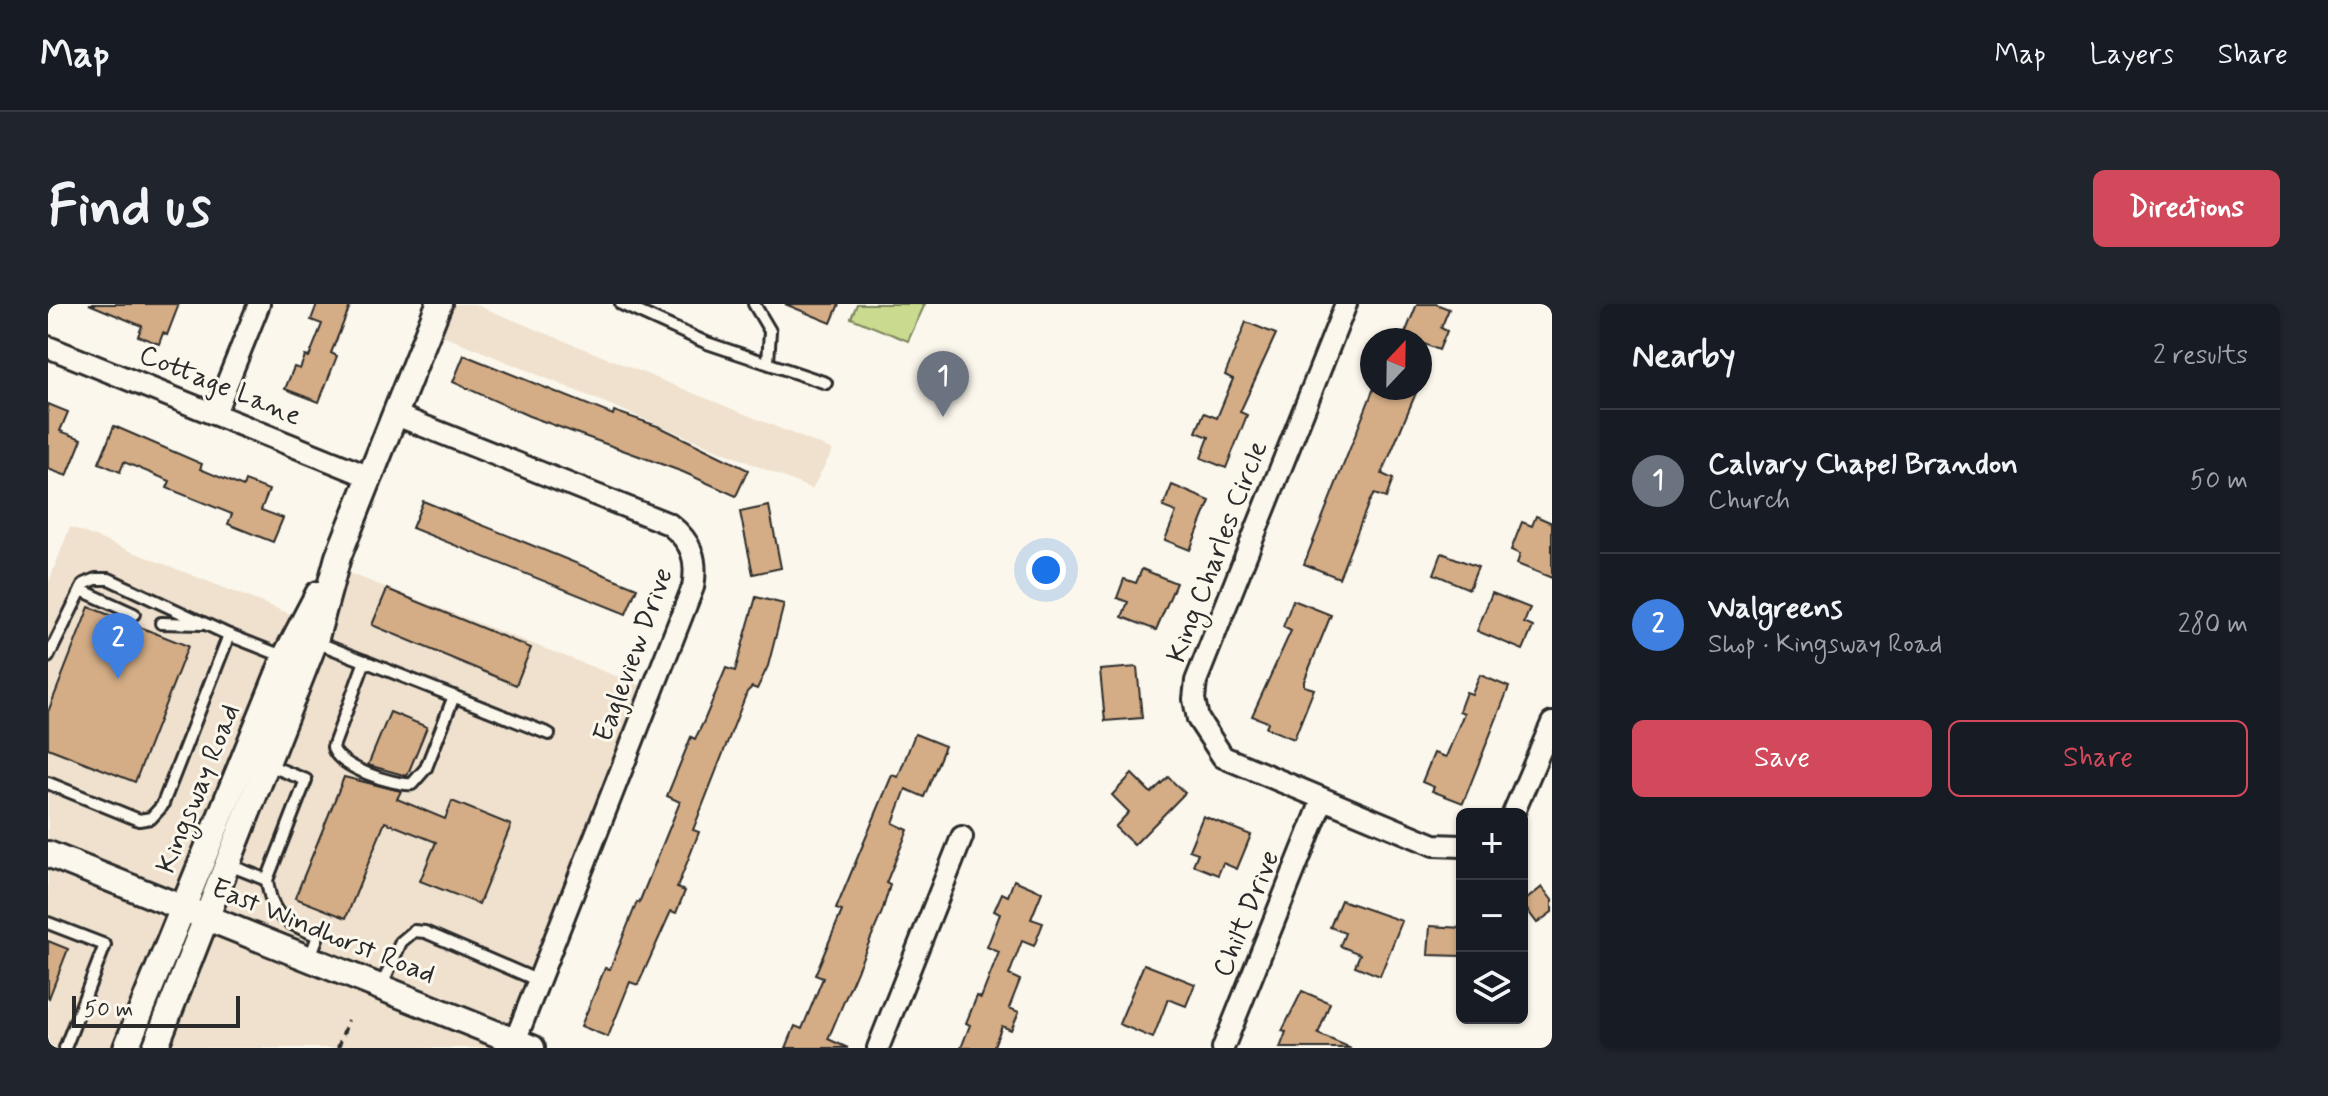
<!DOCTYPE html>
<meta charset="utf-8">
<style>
body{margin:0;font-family:Mynerve,sans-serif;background:#20242c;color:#f1f3f6}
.controls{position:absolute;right:24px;bottom:24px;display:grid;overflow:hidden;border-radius:12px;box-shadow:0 2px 6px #0004}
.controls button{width:72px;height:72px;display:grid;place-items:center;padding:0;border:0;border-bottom:2px solid #363941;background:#171b24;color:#f1f3f6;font:40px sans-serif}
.compass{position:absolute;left:1312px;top:24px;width:72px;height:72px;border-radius:50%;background:#171b24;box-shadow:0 2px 6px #0004;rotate:22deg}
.scale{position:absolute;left:24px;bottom:20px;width:168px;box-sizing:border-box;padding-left:8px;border:4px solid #2b2b2b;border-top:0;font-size:22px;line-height:28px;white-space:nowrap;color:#2b2b2b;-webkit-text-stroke:6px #fbf7ec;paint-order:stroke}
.you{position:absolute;left:998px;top:266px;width:28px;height:28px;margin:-20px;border:6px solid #fff;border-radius:50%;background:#1a73e8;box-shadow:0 0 0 12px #1a73e833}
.badge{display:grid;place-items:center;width:52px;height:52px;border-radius:50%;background:#d1495b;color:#fff;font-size:26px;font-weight:700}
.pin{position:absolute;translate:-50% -66px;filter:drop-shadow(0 2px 4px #0008)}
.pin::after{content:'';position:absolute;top:42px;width:28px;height:24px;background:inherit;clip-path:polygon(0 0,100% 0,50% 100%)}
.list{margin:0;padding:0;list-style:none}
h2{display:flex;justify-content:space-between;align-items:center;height:104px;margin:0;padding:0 32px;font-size:34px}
h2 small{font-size:26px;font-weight:400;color:#9ea1a6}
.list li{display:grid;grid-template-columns:52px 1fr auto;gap:24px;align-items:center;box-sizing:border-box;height:144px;padding:0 32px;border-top:2px solid #363941}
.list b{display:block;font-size:30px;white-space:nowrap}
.list p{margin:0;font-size:26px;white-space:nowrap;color:#9ea1a6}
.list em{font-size:26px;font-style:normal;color:#9ea1a6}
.actions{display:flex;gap:16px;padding:24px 32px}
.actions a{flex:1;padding:18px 0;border:2px solid #d1495b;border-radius:12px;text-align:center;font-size:28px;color:#d1495b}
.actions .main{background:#d1495b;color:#fff}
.icon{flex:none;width:44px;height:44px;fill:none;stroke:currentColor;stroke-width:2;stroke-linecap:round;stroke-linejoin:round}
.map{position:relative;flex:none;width:1504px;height:744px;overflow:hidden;border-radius:12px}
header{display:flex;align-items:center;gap:48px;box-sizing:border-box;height:112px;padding:0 40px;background:#171b24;border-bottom:2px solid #363941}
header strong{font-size:38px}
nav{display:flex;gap:44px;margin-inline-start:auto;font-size:28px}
.intro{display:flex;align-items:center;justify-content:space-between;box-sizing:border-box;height:192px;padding:0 48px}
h1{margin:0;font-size:56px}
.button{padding:20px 36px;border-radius:12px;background:#d1495b;color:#fff;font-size:28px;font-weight:700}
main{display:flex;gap:48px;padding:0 48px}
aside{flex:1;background:#171b24;border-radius:12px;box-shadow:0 2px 6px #0004}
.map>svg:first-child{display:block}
.built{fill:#efe1cd}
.green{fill:#cadb8f;stroke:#7a835d;stroke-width:2}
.building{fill:#d4ad86;stroke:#2b2b2b;stroke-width:2}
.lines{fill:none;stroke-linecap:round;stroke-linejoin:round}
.service-casing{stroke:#2b2b2b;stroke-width:16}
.minor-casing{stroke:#2b2b2b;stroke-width:26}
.tertiary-casing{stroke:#2b2b2b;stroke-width:30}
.path{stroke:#2b2b2b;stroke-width:4;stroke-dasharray:8 6;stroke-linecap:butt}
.service{stroke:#fbf7ec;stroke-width:10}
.minor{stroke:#fbf7ec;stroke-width:20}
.tertiary{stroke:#fbf7ec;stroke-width:24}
.labels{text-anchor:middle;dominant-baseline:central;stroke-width:6;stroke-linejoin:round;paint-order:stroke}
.street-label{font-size:28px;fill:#2b2b2b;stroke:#fbf7ec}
</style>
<header>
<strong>Map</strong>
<nav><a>Map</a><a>Layers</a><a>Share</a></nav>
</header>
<div class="intro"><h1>Find us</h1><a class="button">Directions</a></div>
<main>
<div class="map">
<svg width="1504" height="744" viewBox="0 0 1504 744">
<rect width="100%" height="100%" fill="#fbf7ec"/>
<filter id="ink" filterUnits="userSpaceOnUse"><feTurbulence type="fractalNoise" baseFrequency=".0125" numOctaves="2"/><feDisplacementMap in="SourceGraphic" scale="16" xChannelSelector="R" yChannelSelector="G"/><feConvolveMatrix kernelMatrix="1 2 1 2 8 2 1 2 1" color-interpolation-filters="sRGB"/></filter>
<g filter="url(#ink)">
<g class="built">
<polygon points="404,0 426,0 785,146 764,185 392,30"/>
<polygon points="22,223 245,311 129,588 0,536 0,280"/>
<polygon points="298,268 594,382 461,721 174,606 277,341"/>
<polygon points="0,564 120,612 66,744 0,744"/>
<polygon points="165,630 449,744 119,744"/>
</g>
<polygon class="green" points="809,0 877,0 860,37 803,14"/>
<g class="building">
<polygon points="41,0 131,0 119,31 115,29 111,40 90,32 94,22"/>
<polygon points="269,0 303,0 283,49 289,52 271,98 237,85 246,63 252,65 257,52 261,53 274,20 263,16"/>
<polygon points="737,0 791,0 783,19"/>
<polygon points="1369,0 1388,0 1401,5 1393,24 1399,27 1391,46 1356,32"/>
<polygon points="1198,18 1228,30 1192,108 1199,111 1178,164 1153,154 1161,133 1148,128 1156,109 1169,114 1185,75 1177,71"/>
<polygon points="416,51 565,111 566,107 612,123 700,166 688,192 635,168 481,112 405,78"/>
<polygon points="1326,84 1370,84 1334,170 1345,175 1338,194 1326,190 1321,198 1291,274 1256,260"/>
<polygon points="0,100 20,108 12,127 34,135 19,172 0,165"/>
<polygon points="66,122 154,160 152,165 195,183 197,177 221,186 213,206 235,214 225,238 180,220 184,210 119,184 122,177 76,158 72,168 51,159"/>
<polygon points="1124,181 1162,197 1142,246 1117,236 1128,208 1115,203"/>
<polygon points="375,197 589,284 578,310 364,224"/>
<polygon points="721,202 733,264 705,270 692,208"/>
<polygon points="1488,212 1504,219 1504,274 1469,260 1472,250 1463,246 1474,218 1484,222"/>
<polygon points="1394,249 1430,263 1421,285 1386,270"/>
<polygon points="1094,265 1128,279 1108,326 1074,313 1080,298 1069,294 1076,275 1088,279"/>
<polygon points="339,285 483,344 468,381 324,321"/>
<polygon points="1444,289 1482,304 1476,319 1485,323 1475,346 1429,327"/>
<polygon points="708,293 736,300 720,362 709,385 704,383 699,388 645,526 651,528 629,584 637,587 628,609 623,607 590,681 582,678 560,733 533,722 557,664 562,665 589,598 591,599 632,498 619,492 643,433 647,435 656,417 678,364 687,367"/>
<polygon points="1245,296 1283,311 1256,377 1256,382 1266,385 1246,435 1218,424 1220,418 1204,412 1243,327 1235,323"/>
<polygon points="41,303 140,342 87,478 0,444 0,408"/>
<polygon points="1089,363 1094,414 1057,417 1052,366"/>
<polygon points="1432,371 1461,383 1415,499 1384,487 1386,483 1374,478 1386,449 1398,453 1416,409 1411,407 1418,388 1424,390"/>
<polygon points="342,408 379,423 359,472 320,461"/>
<polygon points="867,430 897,442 876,493 858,485 845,519 860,526 838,579 842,581 834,608 780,735 800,744 738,744 747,722 754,725 775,674 767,671 794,607 788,605 844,471 850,473"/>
<polygon points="1084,470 1103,489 1120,473 1137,489 1086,541 1067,523 1081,508 1064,491"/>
<polygon points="296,473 353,487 349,495 397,515 404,497 463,521 431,600 372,577 388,538 337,518 298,614 247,594"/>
<polygon points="1155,512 1203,531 1189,565 1175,559 1170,571 1145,561 1150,549 1141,546"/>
<polygon points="966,576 994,588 983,615 995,619 986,642 974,637 961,671 972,676 961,704 971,708 963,726 954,722 945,744 913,744 922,721 918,719 929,692 933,694 951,648 939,643 952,610 946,607 954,589 960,592"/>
<polygon points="1494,583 1504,596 1504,608 1489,619 1474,599"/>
<polygon points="1293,596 1354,617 1332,672 1307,662 1312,650 1292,642 1297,629 1282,623"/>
<polygon points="1382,622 1414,624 1414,652 1380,651"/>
<polygon points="0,637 20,645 1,694 0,693"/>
<polygon points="1096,660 1147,680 1138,702 1120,695 1105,734 1071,720"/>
<polygon points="1254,687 1282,699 1270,730 1303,744 1232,744 1238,728 1234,727"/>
</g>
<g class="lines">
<g class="service-casing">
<g id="service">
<polyline points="573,0 659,39 778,79"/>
<polyline points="706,0 722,27 720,58"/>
<polyline points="33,286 86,310"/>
<polyline points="113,319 154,320"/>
<polyline points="268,338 501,430"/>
<polyline points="0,353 36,280 48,275 61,275 181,331"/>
<path d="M317 357 285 443C288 462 346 482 364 480L378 464 406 392"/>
<polyline points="0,479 91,516 103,514 114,502 181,331 237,353"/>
<polyline points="181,561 219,576 258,476 218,460"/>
<path d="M219 576C224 615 237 617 270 632L262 653"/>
<polyline points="0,619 57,641 17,744"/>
<polyline points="333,683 353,638 366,627 377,628 491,677"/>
</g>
</g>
<g class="minor-casing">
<g id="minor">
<polyline points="1298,0 1148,377 1146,395 1150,415 1175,453 1386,541 1414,542"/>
<polyline points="0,43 322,173"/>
<polyline points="167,109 211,0"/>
<path d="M348 111 621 220C644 238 650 255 645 283L467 737"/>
<polyline points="1465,510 1504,419"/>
<polyline points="830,744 914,533"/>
<polyline points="1175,744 1274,497"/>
</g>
</g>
<g class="tertiary-casing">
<g id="tertiary">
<polyline points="0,550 484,744"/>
<polyline points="78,744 237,353 270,290"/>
<polyline points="107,744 267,337 290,253 391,0"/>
</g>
</g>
<polyline class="path" points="290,744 300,716"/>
<use href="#service" class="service"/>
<use href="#minor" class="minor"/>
<use href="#tertiary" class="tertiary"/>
</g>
</g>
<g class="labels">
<g class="street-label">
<text transform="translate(172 82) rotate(22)">Cottage Lane</text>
<text transform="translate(1170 248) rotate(-69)">King Charles Circle</text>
<text transform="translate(586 351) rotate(-70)">Eagleview Drive</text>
<text transform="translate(151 485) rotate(-68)">Kingsway Road</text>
<text transform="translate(1199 610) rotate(-68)">Chilt Drive</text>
<text transform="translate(275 628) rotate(22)">East Windhorst Road</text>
</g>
</g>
</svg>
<div class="controls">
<button>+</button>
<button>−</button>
<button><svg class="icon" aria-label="layers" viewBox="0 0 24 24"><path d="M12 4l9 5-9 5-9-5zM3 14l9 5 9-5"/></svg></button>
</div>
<svg class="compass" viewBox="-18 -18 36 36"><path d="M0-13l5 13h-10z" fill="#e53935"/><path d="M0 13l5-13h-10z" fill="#9ea1a6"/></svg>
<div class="scale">50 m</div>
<div class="you"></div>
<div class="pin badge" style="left:895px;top:113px;background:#6b7280">1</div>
<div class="pin badge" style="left:70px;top:375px;background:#3f7fe0">2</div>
</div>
<aside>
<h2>Nearby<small>2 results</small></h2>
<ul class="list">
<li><span class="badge" style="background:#6b7280">1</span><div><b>Calvary Chapel Brandon</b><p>Church</p></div><em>50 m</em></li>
<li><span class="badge" style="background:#3f7fe0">2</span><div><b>Walgreens</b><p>Shop · Kingsway Road</p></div><em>280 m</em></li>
</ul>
<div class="actions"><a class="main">Save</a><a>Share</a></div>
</aside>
</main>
